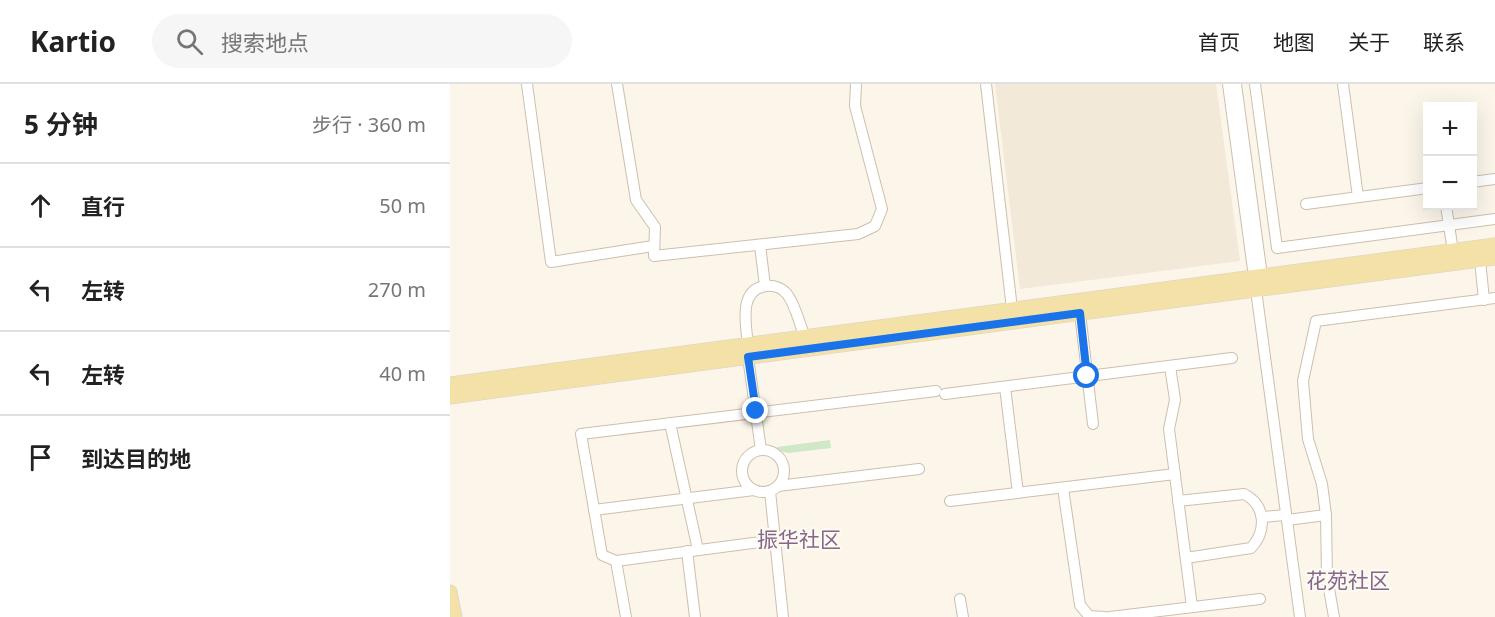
<!DOCTYPE html>
<html lang="zh">
<meta charset="utf-8">
<style>
body{margin:0;font-family:"Noto Sans","Noto Sans SC",sans-serif;background:#f6f6f6;color:#222}
.controls{position:absolute;right:18px;top:18px;display:grid;overflow:hidden;border-radius:0px;box-shadow:0 6px 24px #0002}
.controls button{width:54px;height:54px;display:grid;place-items:center;padding:0;border:0;border-bottom:2px solid #e0e0e0;background:#fff;color:#222;font:30px sans-serif}
.stop{position:absolute;width:18px;height:18px;margin:-14px;border:4px solid #1a73e8;border-radius:50%;background:#fff}
.stop.end{background:#1a73e8;border-color:#fff;box-shadow:0 2px 6px #0008}
.list{margin:0;padding:0;list-style:none}
h2{display:flex;justify-content:space-between;align-items:center;height:78px;margin:0;padding:0 24px;font-size:26px}
h2 small{font-size:20px;font-weight:400;color:#767676}
.list li{display:grid;grid-template-columns:39px 1fr auto;gap:18px;align-items:center;box-sizing:border-box;height:84px;padding:0 24px;border-top:2px solid #e0e0e0}
.list b{display:block;font-size:22px;white-space:nowrap}
.list em{font-size:20px;font-style:normal;color:#767676}
.icon{flex:none;width:33px;height:33px;fill:none;stroke:currentColor;stroke-width:2;stroke-linecap:round;stroke-linejoin:round}
.map{position:relative;flex:none;width:1045px;height:533px;overflow:hidden}
header{display:flex;align-items:center;gap:36px;box-sizing:border-box;height:84px;padding:0 30px;background:#fff;border-bottom:2px solid #e0e0e0}
header strong{font-size:28px}
nav{display:flex;gap:33px;margin-inline-start:auto;font-size:21px}
.search{width:420px;height:54px;background:#f6f6f6;display:flex;align-items:center;gap:15px;box-sizing:border-box;padding:0 21px;border-radius:33px;color:#767676;font-size:22px}
main{display:flex}
aside{flex:1;background:#fff}
.map>svg:first-child{display:block}
.residential{fill:#f2e9d8}
.green{fill:#d0e7c8}
.lines{fill:none;stroke-linecap:round;stroke-linejoin:round}
.minor-casing{stroke:#ccbfaf;stroke-width:12}
.major-casing{stroke:#d8d2ce;stroke-width:15}
.minor{stroke:#fff;stroke-width:10}
.major{stroke:#f3e1a7;stroke-width:14}
.route{stroke:#1a73e8;stroke-width:8}
.labels{text-anchor:middle;dominant-baseline:central;stroke-width:5;stroke-linejoin:round;paint-order:stroke}
.quarter-label{font-size:21px;fill:#87668e;stroke:#fdfaef}
</style>
<header>
<strong>Kartio</strong>
<div class="search"><svg class="icon" aria-label="search" viewBox="0 0 24 24"><circle cx="10" cy="10" r="6"/><path d="M15 15l6 6"/></svg>搜索地点</div>
<nav><a>首页</a><a>地图</a><a>关于</a><a>联系</a></nav>
</header>
<main>
<aside>
<h2>5 分钟<small>步行 · 360 m</small></h2>
<ul class="list">
<li><svg class="icon" aria-label="ahead" viewBox="0 0 24 24"><path d="M12 20V5M6 11l6-6 6 6"/></svg><div><b>直行</b></div><em>50 m</em></li>
<li><svg class="icon" aria-label="left" viewBox="0 0 24 24"><path d="M17 20v-9H6M10 6l-5 5 5 5"/></svg><div><b>左转</b></div><em>270 m</em></li>
<li><svg class="icon" aria-label="left" viewBox="0 0 24 24"><path d="M17 20v-9H6M10 6l-5 5 5 5"/></svg><div><b>左转</b></div><em>40 m</em></li>
<li><svg class="icon" aria-label="arrive" viewBox="0 0 24 24"><path d="M6 21V4h12l-3 4 3 4H6"/></svg><div><b>到达目的地</b></div></li>
</ul>
</aside>
<div class="map">
<svg width="1045" height="533" viewBox="0 0 1045 533">
<rect width="100%" height="100%" fill="#fbf6e9"/>
<polygon class="residential" points="545,0 766,0 790,177 570,205"/>
<polygon class="green" points="380,356 381,364 339,369 327,367 327,363"/>
<g class="lines">
<g class="minor-casing">
<g id="minor">
<polyline points="77,0 101,178 203,162"/>
<polyline points="167,0 186,116 205,143 204,172 408,150 425,142 432,125 405,22 406,0"/>
<polyline points="536,0 562,225"/>
<polyline points="778,0 804,193"/>
<polyline points="786,0 812,192"/>
<polyline points="805,0 827,164 1045,135"/>
<polyline points="893,0 908,113"/>
<polyline points="1022,98 1045,95"/>
<polyline points="856,120 978,104"/>
<polyline points="996,122 1003,167"/>
<polyline points="310,161 315,202"/>
<polyline points="1030,176 1034,216"/>
<polyline points="806,206 850,533"/>
<polyline points="630,229 643,340"/>
<path d="M298 261C296 241 288 205 316 202 324 201 332 204 337 210 346 222 349 239 355 253"/>
<polyline points="298,273 311,366"/>
<polyline points="720,282 725,316 719,345 742,523"/>
<polyline points="555,303 568,409"/>
<polyline points="495,310 782,274"/>
<polyline points="220,339 248,466"/>
<circle cx="313" cy="387" r="21"/>
<polyline points="328,402 469,385"/>
<polyline points="613,404 630,521 639,532 655,533"/>
<polyline points="320,407 333,533"/>
<polyline points="500,417 725,390"/>
<path d="M728 417 794 410C816 421 817 447 801 464L736 474"/>
<polyline points="144,426 304,406"/>
<polyline points="812,433 836,431"/>
<polyline points="837,436 876,431"/>
<polyline points="237,467 245,533"/>
<polyline points="166,477 152,471 131,350 486,307"/>
<polyline points="510,515 513,533"/>
<polyline points="176,533 166,477 325,456"/>
<polyline points="660,533 810,515"/>
<polyline points="884,533 877,493 876,431 872,400 858,355 853,297 866,237 1045,214"/>
</g>
</g>
<g class="major-casing">
<g id="major">
<polyline points="0,300 1045,161"/>
<polyline points="0,313 1045,174"/>
<polyline points="0,508 5,533"/>
</g>
</g>
<use href="#minor" class="minor"/>
<use href="#major" class="major"/>
</g>
<g class="lines">
<polyline class="route" points="306,327 298,273 630,229 637,292"/>
</g>
<g class="labels">
<g class="quarter-label">
<text x="349" y="455">振华社区</text>
<text x="898" y="496">花苑社区</text>
</g>
</g>
</svg>
<div class="controls">
<button>+</button>
<button>−</button>
</div>
<div class="stop" style="left:637px;top:292px"></div>
<div class="stop end" style="left:306px;top:327px"></div>
</div>
</main>
